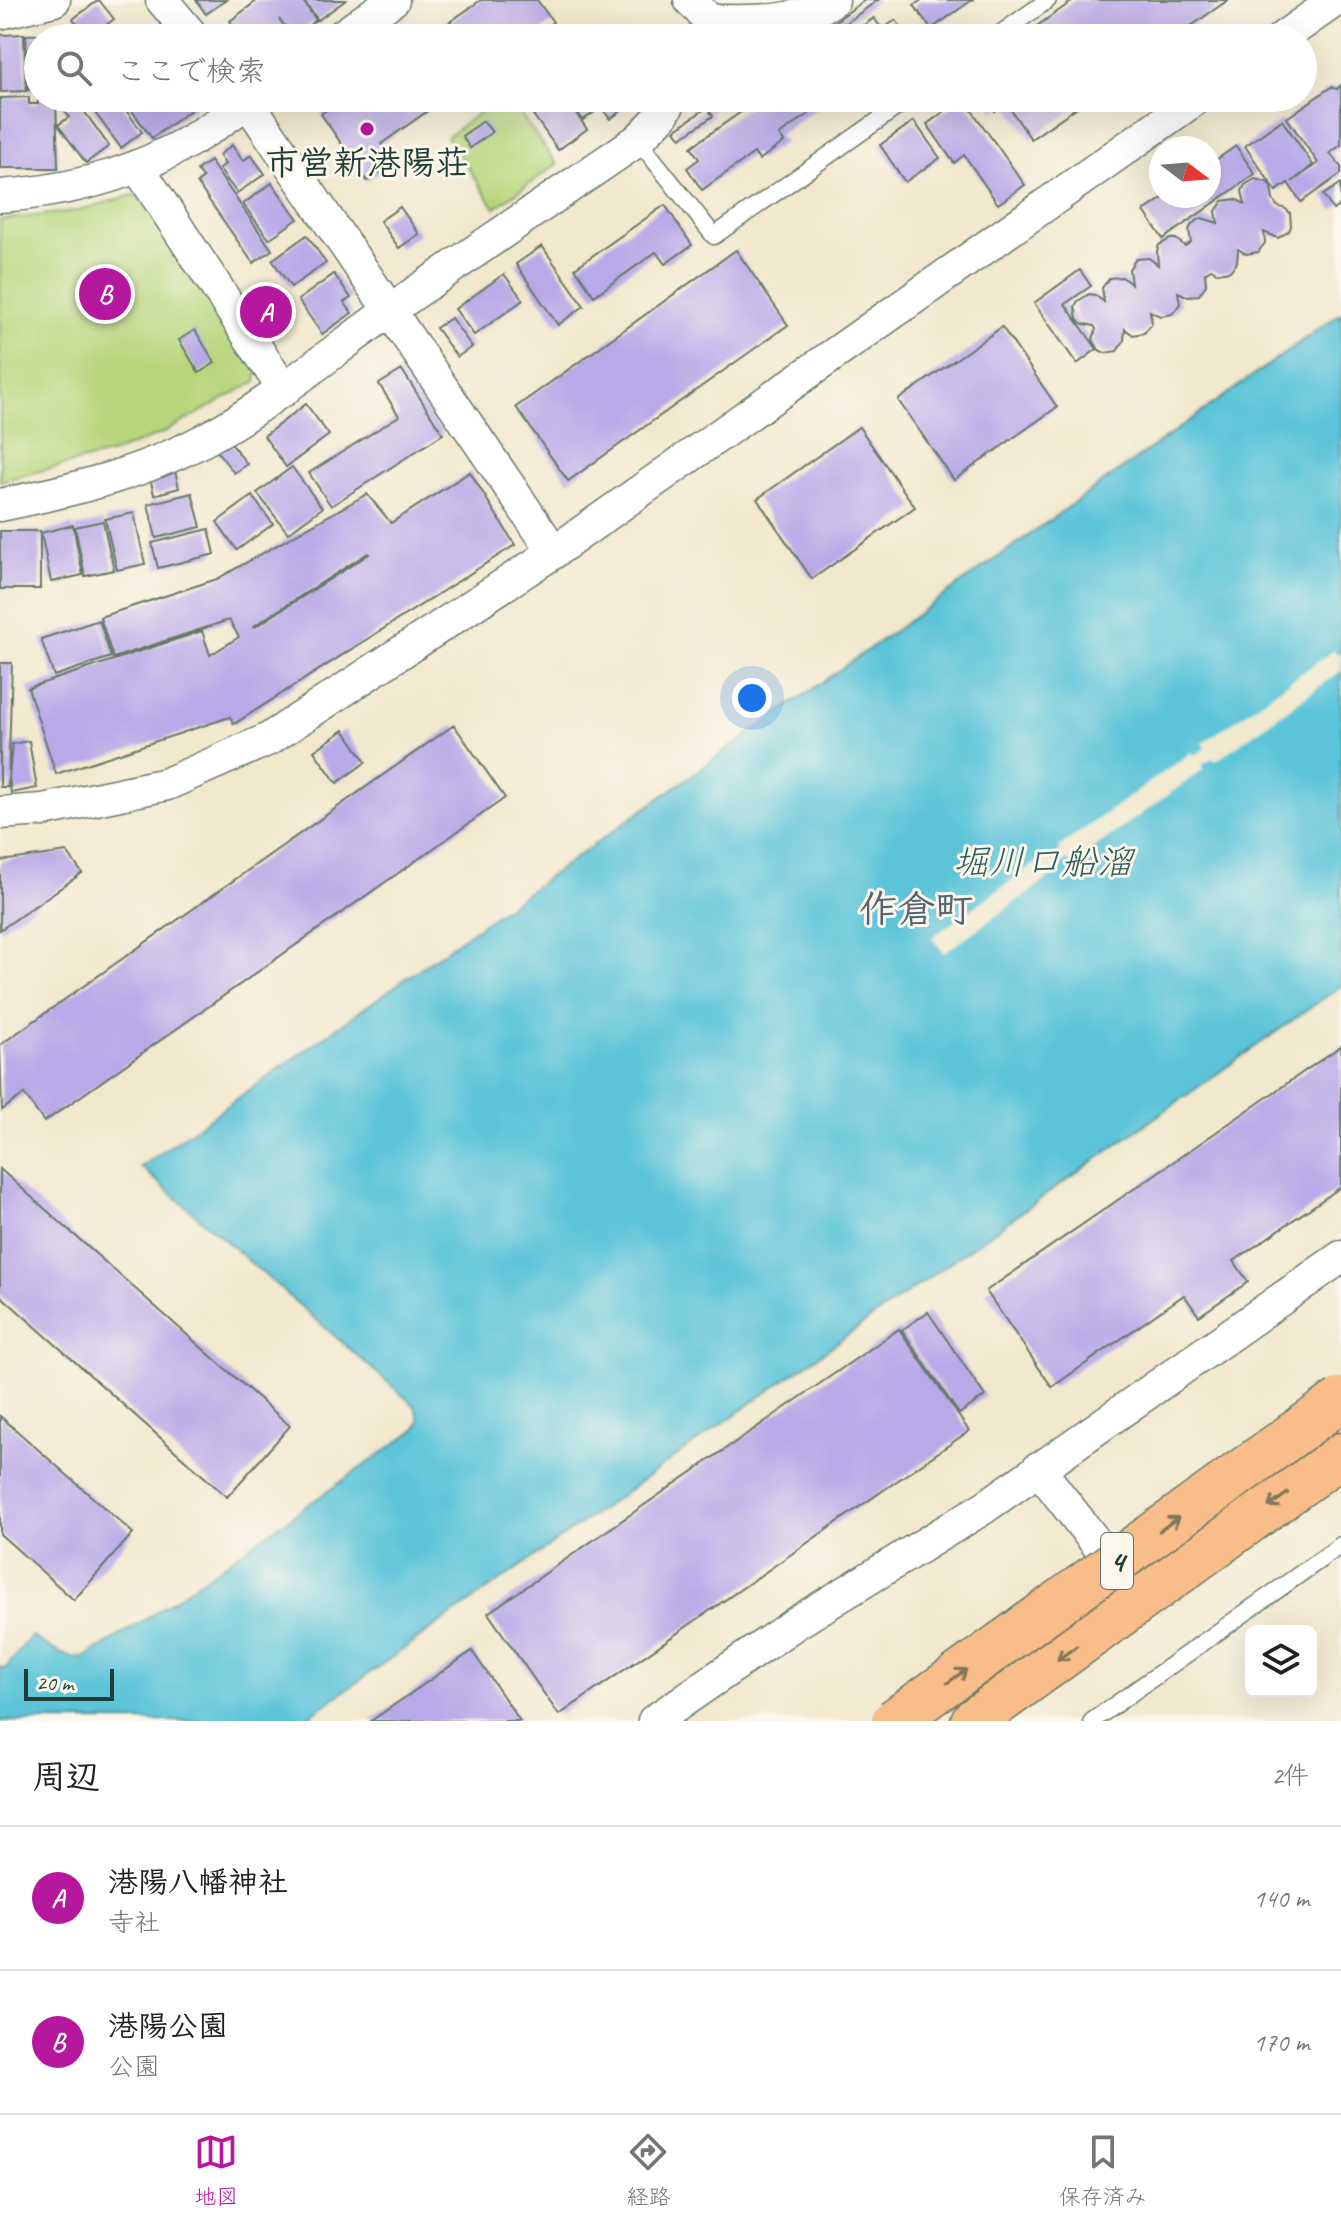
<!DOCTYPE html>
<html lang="ja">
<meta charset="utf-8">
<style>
body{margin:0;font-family:Caveat,"Klee One",sans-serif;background:#f2f2f2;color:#202124}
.controls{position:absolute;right:24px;bottom:24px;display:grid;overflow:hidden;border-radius:12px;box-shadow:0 8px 32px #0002}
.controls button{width:72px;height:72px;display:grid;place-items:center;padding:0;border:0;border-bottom:2px solid #e0e0e0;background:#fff;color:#202124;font:40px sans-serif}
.compass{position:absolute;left:1149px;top:136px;width:72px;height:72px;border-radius:50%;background:#fff;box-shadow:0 8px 32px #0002;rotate:106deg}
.scale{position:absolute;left:24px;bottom:20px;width:90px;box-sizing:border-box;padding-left:8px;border:4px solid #1f3d34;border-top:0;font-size:22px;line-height:28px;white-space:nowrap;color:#1f3d34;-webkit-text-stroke:6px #fbf7ec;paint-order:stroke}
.you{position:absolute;left:752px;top:698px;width:28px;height:28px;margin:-20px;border:6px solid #fff;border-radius:50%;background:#1a73e8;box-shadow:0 0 0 12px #1a73e833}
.badge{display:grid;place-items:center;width:52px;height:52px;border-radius:50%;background:#b5179e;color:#fff;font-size:26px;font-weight:700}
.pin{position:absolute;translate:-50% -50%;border:4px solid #fff;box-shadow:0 2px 8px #0006}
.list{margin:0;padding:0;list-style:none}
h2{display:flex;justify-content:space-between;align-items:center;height:104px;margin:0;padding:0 32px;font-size:34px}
h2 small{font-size:26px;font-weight:400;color:#757577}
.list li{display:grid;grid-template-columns:52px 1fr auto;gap:24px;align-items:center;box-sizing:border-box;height:144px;padding:0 32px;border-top:2px solid #e0e0e0}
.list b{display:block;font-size:30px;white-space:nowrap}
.list p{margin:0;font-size:26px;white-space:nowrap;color:#757577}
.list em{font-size:26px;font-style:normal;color:#757577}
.icon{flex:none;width:44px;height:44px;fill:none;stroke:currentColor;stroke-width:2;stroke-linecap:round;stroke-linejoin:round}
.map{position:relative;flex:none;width:1341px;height:1721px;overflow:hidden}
.search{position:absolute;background:#fff;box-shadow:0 8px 32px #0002;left:24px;right:24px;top:24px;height:88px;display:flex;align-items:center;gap:20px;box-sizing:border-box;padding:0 28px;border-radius:44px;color:#757577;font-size:30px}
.sheet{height:392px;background:#fff}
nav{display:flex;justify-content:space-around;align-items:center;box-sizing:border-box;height:112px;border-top:2px solid #e0e0e0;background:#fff;font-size:22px;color:#757577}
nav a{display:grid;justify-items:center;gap:4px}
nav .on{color:#b5179e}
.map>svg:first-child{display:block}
.green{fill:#b7d67c;stroke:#6b8a58;stroke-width:2}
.water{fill:#5cc4d9;stroke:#3e8086;stroke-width:2}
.pier{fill:#f1e8cd}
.building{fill:#b8a9e8;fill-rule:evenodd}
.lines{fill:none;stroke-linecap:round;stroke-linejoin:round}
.service-casing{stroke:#68796a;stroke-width:19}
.minor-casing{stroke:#68796a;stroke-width:35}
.motorway-casing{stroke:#68796a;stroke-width:47}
.service{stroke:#fff;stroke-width:16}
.minor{stroke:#fff;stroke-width:32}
.motorway{stroke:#f8bd88;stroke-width:44}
.motorway-bridge-casing{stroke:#68796a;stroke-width:47;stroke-linecap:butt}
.motorway-bridge{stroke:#f8bd88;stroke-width:44}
.oneway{stroke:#81775a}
.poi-dot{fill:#b5179e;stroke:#fbf7ec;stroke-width:3}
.labels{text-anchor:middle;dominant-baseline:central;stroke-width:6;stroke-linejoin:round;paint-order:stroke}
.shield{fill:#fbf7ec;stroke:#61756b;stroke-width:2}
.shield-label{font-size:32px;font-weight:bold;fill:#1f3d34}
.poi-label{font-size:34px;font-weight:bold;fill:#1f3d34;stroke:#fbf7ec}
.water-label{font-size:36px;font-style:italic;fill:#2e5f5d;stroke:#fbf7ec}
.quarter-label{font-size:38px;font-weight:bold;fill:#556373;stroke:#fbf7ec}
</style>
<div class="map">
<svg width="1341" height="1721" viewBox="0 0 1341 1721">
<rect width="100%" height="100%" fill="#fbf7ec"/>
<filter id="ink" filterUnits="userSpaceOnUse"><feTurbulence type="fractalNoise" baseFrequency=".0125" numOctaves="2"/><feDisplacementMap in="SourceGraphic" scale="16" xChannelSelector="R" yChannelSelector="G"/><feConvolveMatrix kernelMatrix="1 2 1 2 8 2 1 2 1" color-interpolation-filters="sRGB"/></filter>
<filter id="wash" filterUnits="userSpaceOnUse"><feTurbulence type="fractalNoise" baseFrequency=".006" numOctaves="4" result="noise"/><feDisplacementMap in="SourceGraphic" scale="32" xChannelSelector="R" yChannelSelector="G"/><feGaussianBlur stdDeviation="1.8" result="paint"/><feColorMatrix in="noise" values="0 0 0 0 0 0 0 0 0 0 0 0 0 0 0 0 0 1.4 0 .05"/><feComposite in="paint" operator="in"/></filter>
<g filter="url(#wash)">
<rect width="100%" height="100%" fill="#f1e8cd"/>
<g class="green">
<polygon points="498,98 508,98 557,164 495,208 447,137"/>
<polygon points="133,195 149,200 258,368 256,381 163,433 113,453 0,481 0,220 77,211"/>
</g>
<path class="water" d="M1341 313V986L302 1721H0V1666L5 1669 31 1636C48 1646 64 1659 84 1658L146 1619 416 1429 420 1420 415 1406 141 1167Z"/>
<polygon class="pier" points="1334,650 1337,655 1341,652 1341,671 1216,761 1213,758 1202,765 1204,769 1071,864 1067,860 1058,866 1060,870 944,953 932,937 1049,854 1052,858 1061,851 1059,847 1192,752 1195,755 1206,748 1203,743"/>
<g id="blocks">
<g class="building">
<polygon points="99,0 114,19 89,38 59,38 77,24 73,19"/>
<polygon points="196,0 226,0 206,14"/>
<polygon points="258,0 302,0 316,20 294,37 279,19 293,38 233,38 231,36 238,32 230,21"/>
<polygon points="303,0 346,0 318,20"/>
<polygon points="481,0 537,0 553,22 531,38 427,38"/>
<polygon points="865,0 878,0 825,38 812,38"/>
<polygon points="922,0 972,0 931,29 914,5"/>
<polygon points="1074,0 1228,0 1174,38 1020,38"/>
<polygon points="874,18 882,29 896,20 908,38 846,38"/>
<polygon points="24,34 26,91 1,92 0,35"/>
<polygon points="52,34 52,38 38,38 38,89 28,90 26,35"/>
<polygon points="1341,85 1341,145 1330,153 1341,167 1341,174 1301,202 1288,183 1276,191 1245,146 1282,120 1313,165 1292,182 1318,163 1287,118 1331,87 1337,89"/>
<polygon points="29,97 29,104 38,104 38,98 56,98 58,168 0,168 0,98"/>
<polygon points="61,98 77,98 84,107 82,108 109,146 86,163 58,125 69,117 57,100"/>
<polygon points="94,98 117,98 142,132 121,148 90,106 96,101"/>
<polygon points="143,98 148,99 207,98 152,138 130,108"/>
<polygon points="343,98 446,98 381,144 394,162 367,181 321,114"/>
<polygon points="538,98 565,98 587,129 558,150 527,106"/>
<polygon points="568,98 587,98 596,111 583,120"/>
<polygon points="595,98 612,98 621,111 610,119"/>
<polygon points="761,98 831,98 779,135 784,142 759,160 754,153 702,190 687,168 699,159 691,147"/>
<polygon points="963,98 1025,185 998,204 964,155 954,163 927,124"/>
<polygon points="986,98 1090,98 1031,139 1006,103 995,111"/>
<polygon points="719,99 723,104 710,112 713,116 681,138 675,130"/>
<polygon points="483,121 492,132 470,148 462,136"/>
<polygon points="914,121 940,158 905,182 880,145"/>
<polygon points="232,145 243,161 251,155 265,174 237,193 219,169 225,164 219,155"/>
<polygon points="1236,146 1255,174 1163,239 1144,211 1166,196 1209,196 1209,165"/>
<polygon points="210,161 272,250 253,263 197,183 203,178 197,170"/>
<polygon points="1255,179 1267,182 1271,187 1273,200 1277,206 1286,209 1290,213 1291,226 1289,231 1278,238 1264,232 1265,243 1258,252 1246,254 1238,249 1237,262 1230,271 1218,273 1211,269 1205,273 1206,285 1199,295 1187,296 1178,292 1180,304 1172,314 1160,316 1150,311 1152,323 1144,333 1133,335 1125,329 1124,341 1117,351 1105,353 1099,350 1093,340 1096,329 1094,326 1081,323 1077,318 1075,306 1078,301 1089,294 1095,295 1104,302 1102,288 1109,278 1122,277 1131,284 1129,269 1136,259 1149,258 1158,265 1157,251 1159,245 1170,239 1176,239 1185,246 1191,242 1189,230 1192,224 1202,218 1218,223 1216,211 1223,201 1235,199 1245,204 1242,191 1245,185"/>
<polygon points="272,183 298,219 269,239 243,204"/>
<polygon points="1340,184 1341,204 1333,210 1323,195"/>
<polygon points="665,205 692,245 665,264 656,252 594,296 575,268"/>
<polygon points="400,207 419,234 399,248 380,221"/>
<polygon points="307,235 326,263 291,287 272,260"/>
<polygon points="542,246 584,306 558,325 516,264"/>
<polygon points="736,250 788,325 568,481 516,407"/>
<polygon points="1080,270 1091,286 1065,304 1097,349 1077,364 1034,303"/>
<polygon points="334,274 351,298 344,302 352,313 322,334 298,300"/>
<polygon points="504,274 523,300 474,335 455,309"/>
<polygon points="451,318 472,347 457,357 436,328"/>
<polygon points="1002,327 1057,407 954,480 898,400"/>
<polygon points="195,330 215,363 199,373 179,340"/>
<polygon points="402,370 443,434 331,506 309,473 399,416 379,384"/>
<polygon points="306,404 329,435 286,467 264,436"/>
<polygon points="859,427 915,507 812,579 757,499"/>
<polygon points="230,442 247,464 234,473 217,451"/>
<polygon points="292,467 322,508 288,533 257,493"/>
<polygon points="175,471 179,488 154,495 150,477"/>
<path d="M470 472 515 545 234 724 230 717 56 774 28 688 202 631 210 655 239 637 229 620 113 658 100 617 217 579 367 494 391 523ZM368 553 369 554 255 627 254 626Z"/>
<polygon points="192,493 201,527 156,538 148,504"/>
<polygon points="252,496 273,524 237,550 217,522"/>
<polygon points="134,513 145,564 117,570 105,519"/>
<polygon points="103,521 114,570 85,576 75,527"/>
<polygon points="73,525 83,575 51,582 41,533"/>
<polygon points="209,529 215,554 158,568 152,543"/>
<rect x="0" y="531" width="40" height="58"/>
<polygon points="99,620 111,657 54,676 41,639"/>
<polygon points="0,663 12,663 8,787 0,787"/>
<polygon points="454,725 505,798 44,1122 24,1094 2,1110 0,1045"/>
<polygon points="344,730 366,762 337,783 314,751"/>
<polygon points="29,741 37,788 11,793 9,777 12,744"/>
<polygon points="67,852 82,873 0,930 0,861"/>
<polygon points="1341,1046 1341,1187 1234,1261 1248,1282 1199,1316 1184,1295 1052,1387 986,1291"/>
<polygon points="0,1169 290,1426 227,1497 0,1295"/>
<polygon points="928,1312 985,1396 959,1414 902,1330"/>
<polygon points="899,1329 969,1431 559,1715 488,1613"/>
<polygon points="0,1416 133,1533 74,1600 0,1534"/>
<polygon points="472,1651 520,1721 371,1721"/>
</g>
</g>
</g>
<g filter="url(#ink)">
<use href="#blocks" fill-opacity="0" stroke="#68796a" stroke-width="2"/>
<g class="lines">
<g class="service-casing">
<g id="service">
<polyline points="994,38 1048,0"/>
<polyline points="638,140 714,236 910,98"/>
<polyline points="1092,1721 1341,1545"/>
</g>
</g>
<g class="minor-casing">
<g id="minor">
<polyline points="162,0 194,38"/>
<path d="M690 0 710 21C752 21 798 25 833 0"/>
<polyline points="0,13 54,0"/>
<polyline points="339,38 393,0"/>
<polyline points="1282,38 1336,0"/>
<polyline points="245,98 554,552"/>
<polyline points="137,166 284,390"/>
<path d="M0 196C58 192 117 179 169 152 198 138 227 117 253 98"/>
<path d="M0 505C75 490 152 471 218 432 280 396 334 350 392 309 473 252 556 196 638 140L663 114 672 98"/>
<polyline points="0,813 43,810 167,784 269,739 554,552 1197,98"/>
<polyline points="1038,1468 1104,1553"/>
<polyline points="654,1721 796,1623 985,1507 1341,1257"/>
</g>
</g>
<g class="motorway-casing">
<polyline id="motorway" points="973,1721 1341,1455"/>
</g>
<use href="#service" class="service"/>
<use href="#minor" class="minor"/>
<use href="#motorway" class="motorway"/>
<g class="motorway-bridge-casing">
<polyline id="motorway-bridge" points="894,1721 1341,1400"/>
</g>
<use href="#motorway-bridge" class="motorway-bridge"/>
</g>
<defs><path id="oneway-shaft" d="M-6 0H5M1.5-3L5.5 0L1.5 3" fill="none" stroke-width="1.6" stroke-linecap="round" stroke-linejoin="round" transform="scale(2)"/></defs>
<g class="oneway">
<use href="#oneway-shaft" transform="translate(1278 1500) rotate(144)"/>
<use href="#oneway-shaft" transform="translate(1169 1524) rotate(-36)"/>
<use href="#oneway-shaft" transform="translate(1067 1653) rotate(144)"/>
<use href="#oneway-shaft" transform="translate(957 1676) rotate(-36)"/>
</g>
</g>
<circle class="poi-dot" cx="367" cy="129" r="8"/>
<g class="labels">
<rect class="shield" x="1101" y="1533" width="32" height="56" rx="6"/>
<g class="shield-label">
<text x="1117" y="1561">4</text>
</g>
<g class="poi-label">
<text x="367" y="162">市営新港陽荘</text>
</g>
<g class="water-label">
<text x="1043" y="862">堀川口船溜</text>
</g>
<g class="quarter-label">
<text x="916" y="909">作倉町</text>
</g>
</g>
</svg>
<div class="controls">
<button><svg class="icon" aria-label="layers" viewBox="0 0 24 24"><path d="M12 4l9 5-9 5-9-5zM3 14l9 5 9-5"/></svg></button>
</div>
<svg class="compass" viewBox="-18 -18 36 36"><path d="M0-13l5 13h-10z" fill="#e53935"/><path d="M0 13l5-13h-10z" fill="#757577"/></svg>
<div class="scale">20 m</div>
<div class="you"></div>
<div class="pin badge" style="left:266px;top:312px">A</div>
<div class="pin badge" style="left:105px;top:294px">B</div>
<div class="search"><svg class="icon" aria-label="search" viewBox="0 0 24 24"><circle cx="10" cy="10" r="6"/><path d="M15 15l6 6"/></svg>ここで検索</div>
</div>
<section class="sheet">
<h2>周辺<small>2件</small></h2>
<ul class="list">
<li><span class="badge">A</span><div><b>港陽八幡神社</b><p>寺社</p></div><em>140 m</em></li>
<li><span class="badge">B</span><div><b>港陽公園</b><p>公園</p></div><em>170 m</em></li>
</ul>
</section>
<nav>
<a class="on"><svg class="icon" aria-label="map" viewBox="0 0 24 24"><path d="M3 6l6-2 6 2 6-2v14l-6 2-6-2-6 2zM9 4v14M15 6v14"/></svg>地図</a>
<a><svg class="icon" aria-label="directions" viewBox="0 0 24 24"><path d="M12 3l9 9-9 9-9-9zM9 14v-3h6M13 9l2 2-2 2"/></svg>経路</a>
<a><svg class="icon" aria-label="saved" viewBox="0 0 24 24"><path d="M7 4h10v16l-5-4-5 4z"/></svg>保存済み</a>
</nav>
